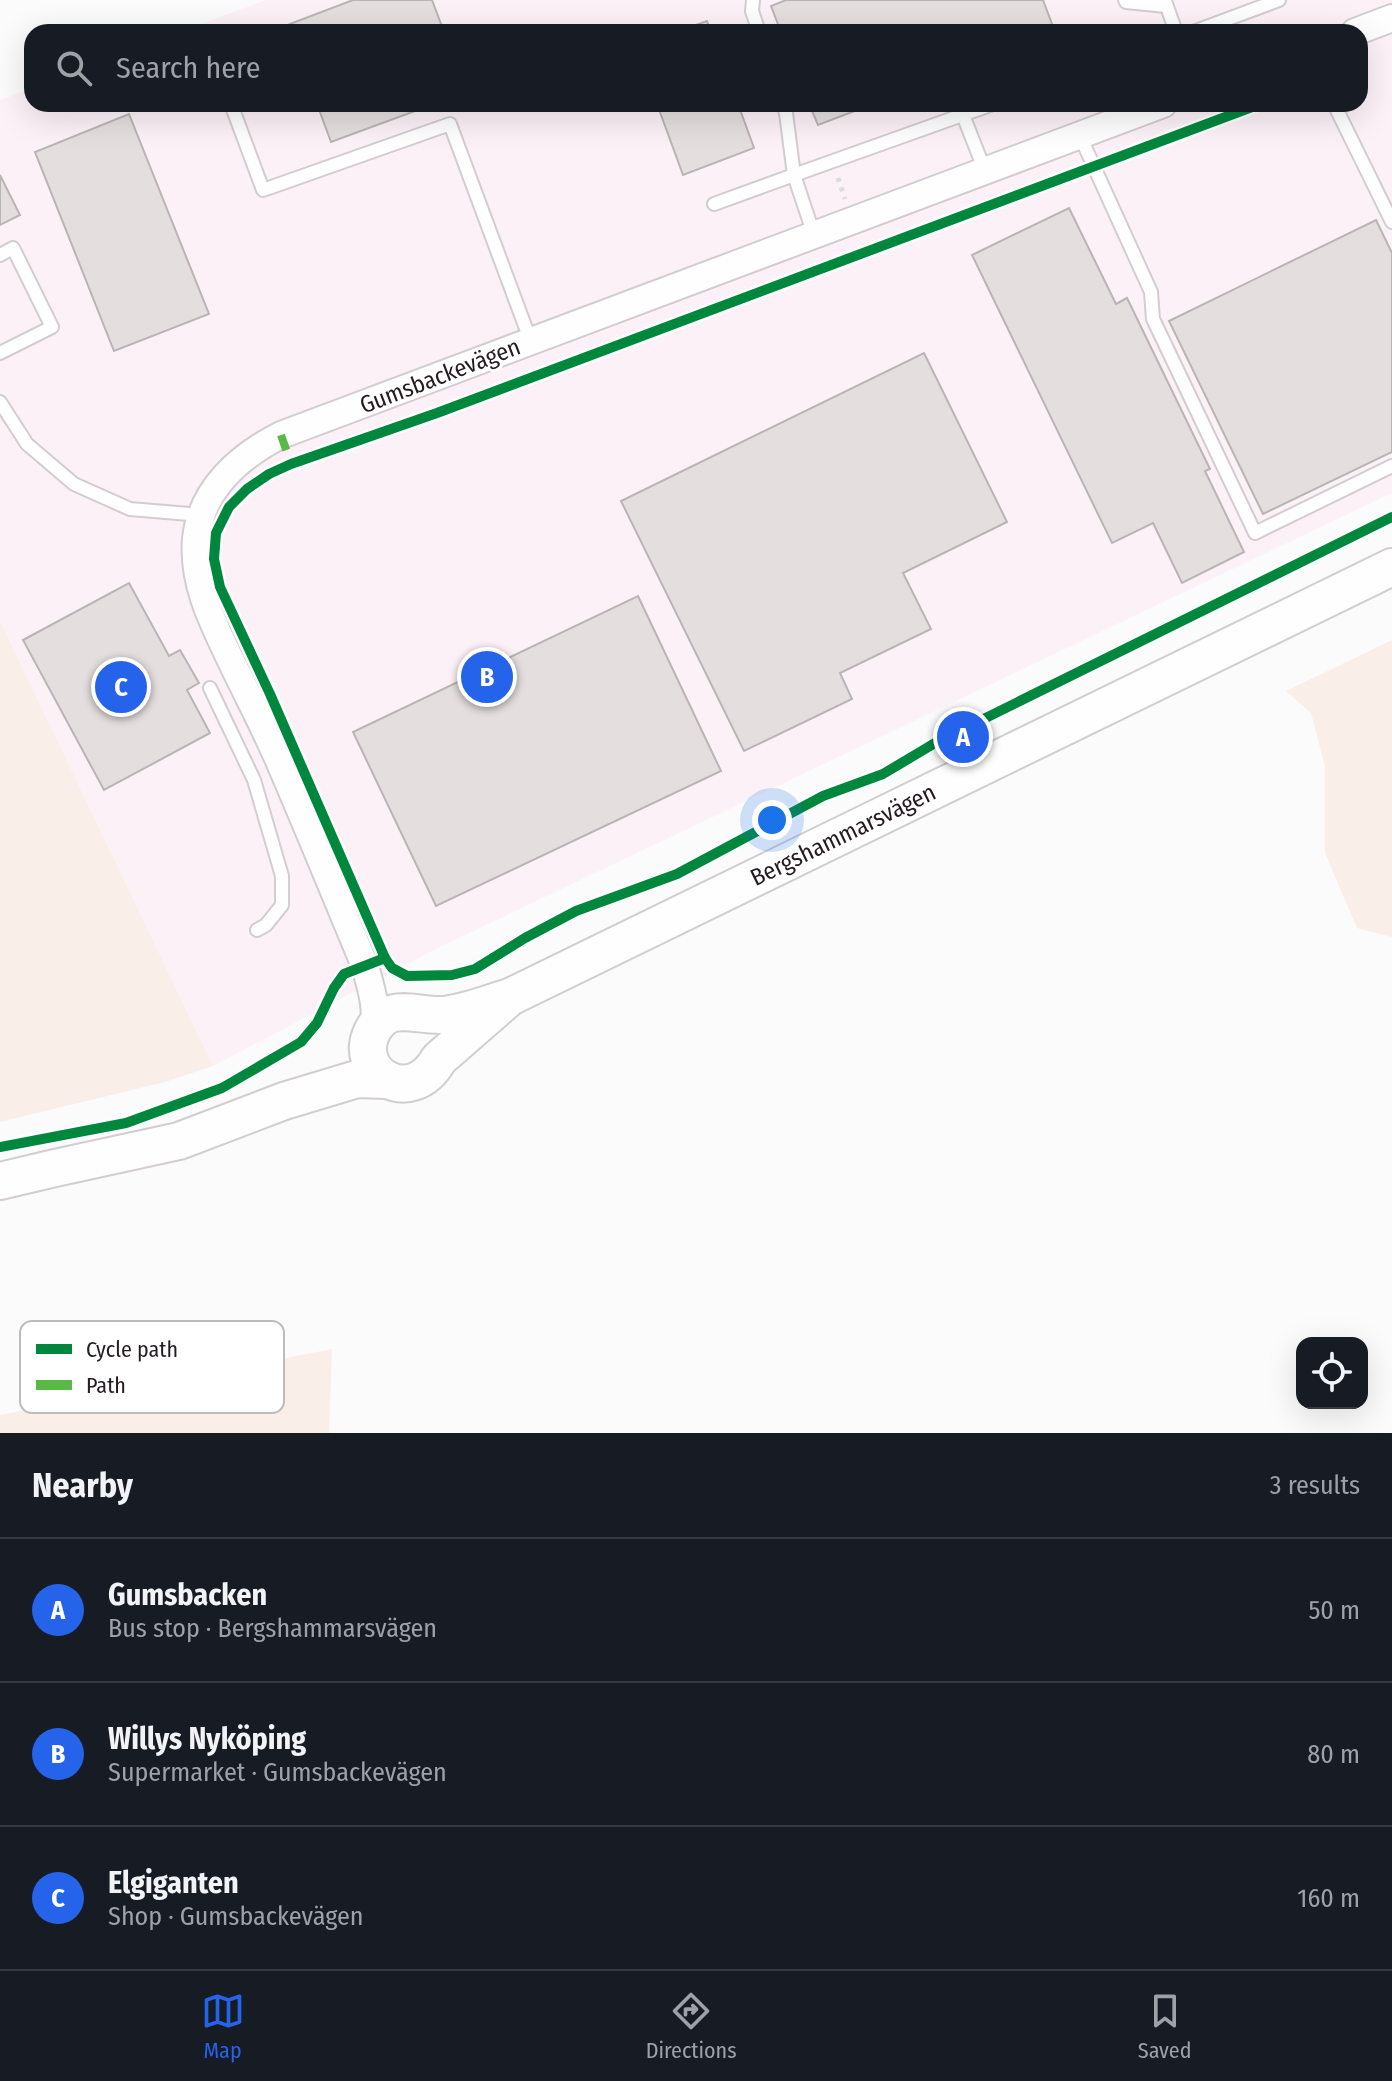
<!DOCTYPE html>
<meta charset="utf-8">
<style>
body{margin:0;font-family:"Fira Sans Condensed",sans-serif;background:#20242c;color:#f1f3f6}
.controls{position:absolute;right:24px;bottom:24px;display:grid;overflow:hidden;border-radius:16px;box-shadow:0 8px 32px #0002}
.controls button{width:72px;height:72px;display:grid;place-items:center;padding:0;border:0;border-bottom:2px solid #363941;background:#171b24;color:#f1f3f6;font:40px sans-serif}
.you{position:absolute;left:772px;top:820px;width:28px;height:28px;margin:-20px;border:6px solid #fff;border-radius:50%;background:#1a73e8;box-shadow:0 0 0 12px #1a73e833}
.badge{display:grid;place-items:center;width:52px;height:52px;border-radius:50%;background:#2563eb;color:#fff;font-size:26px;font-weight:700}
.pin{position:absolute;translate:-50% -50%;border:4px solid #fff;box-shadow:0 2px 8px #0006}
.list{margin:0;padding:0;list-style:none}
h2{display:flex;justify-content:space-between;align-items:center;height:104px;margin:0;padding:0 32px;font-size:34px}
h2 small{font-size:26px;font-weight:400;color:#9ea1a6}
.list li{display:grid;grid-template-columns:52px 1fr auto;gap:24px;align-items:center;box-sizing:border-box;height:144px;padding:0 32px;border-top:2px solid #363941}
.list b{display:block;font-size:30px;white-space:nowrap}
.list p{margin:0;font-size:26px;white-space:nowrap;color:#9ea1a6}
.list em{font-size:26px;font-style:normal;color:#9ea1a6}
.icon{flex:none;width:44px;height:44px;fill:none;stroke:currentColor;stroke-width:2;stroke-linecap:round;stroke-linejoin:round}
.map{position:relative;flex:none;width:1392px;height:1433px;overflow:hidden}
.search{position:absolute;background:#171b24;box-shadow:0 8px 32px #0002;left:24px;right:24px;top:24px;height:88px;display:flex;align-items:center;gap:20px;box-sizing:border-box;padding:0 28px;border-radius:24px;color:#9ea1a6;font-size:30px}
.sheet{height:536px;background:#171b24}
nav{display:flex;justify-content:space-around;align-items:center;box-sizing:border-box;height:112px;border-top:2px solid #363941;background:#171b24;font-size:22px;color:#9ea1a6}
nav a{display:grid;justify-items:center;gap:4px}
nav .on{color:#2563eb}
.map>svg:first-child{display:block}
.built{fill:#fdf1f8}
.green{fill:#faeee9}
.building{fill:#e4dede;stroke:#bab5b5;stroke-width:2}
.lines{fill:none;stroke-linecap:round;stroke-linejoin:round}
.lane-casing{stroke:#d2cdd0;stroke-width:16}
.street-casing{stroke:#d2cdd0;stroke-width:30}
.secondary-casing{stroke:#d2cdd0;stroke-width:40}
.path{stroke:#dcdcdc;stroke-width:5;stroke-dasharray:4 6;stroke-linecap:butt}
.lane{stroke:#fefefe;stroke-width:12}
.street{stroke:#fefefe;stroke-width:26}
.secondary{stroke:#fefefe;stroke-width:36}
.quiet{stroke:#58b947;stroke-width:8;stroke-dasharray:16 8;stroke-linecap:butt}
.cycleway-casing{stroke:#fff;stroke-width:15}
.cycleway{stroke:#00873e;stroke-width:10}
.labels{text-anchor:middle;dominant-baseline:central;stroke-width:6;stroke-linejoin:round;paint-order:stroke}
.street-label{font-size:24px;fill:#251b21;stroke:#fff}
.key{fill:#fff;stroke:#bebbbc;stroke-width:2}
.key-label{font-size:22px;fill:#251b21}
</style>
<div class="map">
<svg width="1392" height="1433" viewBox="0 0 1392 1433">
<rect width="100%" height="100%" fill="#fbfbfb"/>
<polygon class="built" points="265,0 1392,0 1392,493 438,948 213,1066 0,621 0,100 32,88 32,104 1360,104 1360,32 180,32"/>
<g class="green">
<polygon points="0,621 213,1066 165,1082 0,1122"/>
<polygon points="1392,640 1392,937 1357,928 1325,853 1325,766 1311,713 1286,691"/>
<polygon points="332,1349 329,1433 0,1433 0,1415"/>
</g>
<g class="building">
<polygon points="353,0 432,0 444,32 289,32 287,25"/>
<polygon points="786,0 1043,0 1055,32 781,32 771,6"/>
<polygon points="707,21 711,32 676,32"/>
<polygon points="317,104 434,104 331,142"/>
<polygon points="657,104 738,104 754,148 683,175"/>
<polygon points="809,104 873,104 818,125"/>
<polygon points="129,114 209,314 114,351 35,152"/>
<polygon points="0,175 20,215 0,225"/>
<polygon points="1069,208 1116,304 1127,298 1210,469 1205,471 1244,552 1182,583 1153,523 1112,543 972,255"/>
<polygon points="1376,220 1392,253 1392,452 1263,514 1169,321"/>
<polygon points="924,353 1007,522 903,573 931,629 840,673 852,699 744,751 621,501"/>
<polygon points="129,583 169,656 180,650 199,683 187,690 210,733 104,790 23,640"/>
<polygon points="638,596 721,771 436,906 353,732"/>
</g>
<g class="lines">
<g class="lane-casing">
<g id="lane">
<polyline points="753,0 752,11 759,32"/>
<polyline points="1125,0 1126,2 1166,6"/>
<polyline points="1165,1 1176,32"/>
<polyline points="1193,32 1279,0"/>
<polyline points="231,104 263,190 450,124 531,342"/>
<polyline points="1334,104 1392,222"/>
<polyline points="963,115 985,171"/>
<polyline points="1080,136 1151,292 1153,319 1255,533 1392,466"/>
<polyline points="714,204 794,175 786,113 783,104"/>
<polyline points="814,235 794,175 993,104"/>
<polyline points="0,255 13,248 52,327 0,353"/>
<polyline points="0,402 27,444 74,484 130,509 201,515"/>
<polyline points="210,688 254,780 282,876 282,905 266,925 257,930"/>
</g>
</g>
<g class="street-casing">
<g id="street">
<polyline points="1355,32 1392,18"/>
<path d="M374 1028C377 1005 371 988 365 966 338 901 311 835 283 770 268 734 250 700 233 665 214 625 192 584 196 539 201 489 240 456 281 435L1163 104"/>
</g>
</g>
<g class="secondary-casing">
<g id="secondary">
<path d="M510 997 439 1059C410 1110 352 1072 372 1032 389 997 422 1020 450 1014 470 1011 490 1003 510 997L1392 567"/>
<polyline points="0,1181 55,1168 179,1141 284,1101 357,1079 388,1080"/>
</g>
</g>
<polyline class="path" points="838,178 845,199"/>
<use href="#lane" class="lane"/>
<use href="#street" class="street"/>
<use href="#secondary" class="secondary"/>
<polyline class="quiet" points="281,435 291,464"/>
<g class="cycleway-casing">
<g id="cycleway">
<polyline points="385,958 270,694 220,587 214,559 216,533 229,507 247,489 269,474 291,464 437,413 1260,104"/>
<polyline points="0,1147 126,1123 222,1088 301,1042 317,1023 334,988 344,974 385,958 392,968 407,976 452,975 475,969 525,938 576,911 677,874 823,796 883,774 935,743 1392,517"/>
</g>
</g>
<use href="#cycleway" class="cycleway"/>
</g>
<g class="labels">
<g class="street-label">
<text transform="translate(440 376) rotate(-21)">Gumsbackevägen</text>
<text transform="translate(843 835) rotate(-26)">Bergshammarsvägen</text>
</g>
</g>
<rect x="20" y="1321" width="264" height="92" rx="12" class="key"/>
<rect x="36" y="1344" width="36" height="10" fill="#00873e"/>
<rect x="36" y="1380" width="36" height="10" fill="#58b947"/>
<g class="key-label">
<text x="86" y="1357">Cycle path</text>
<text x="86" y="1393">Path</text>
</g>
</svg>
<div class="controls">
<button><svg class="icon" aria-label="locate" viewBox="0 0 24 24"><circle cx="12" cy="12" r="6"/><path d="M12 2v4M12 18v4M2 12h4M18 12h4"/></svg></button>
</div>
<div class="you"></div>
<div class="pin badge" style="left:963px;top:737px">A</div>
<div class="pin badge" style="left:487px;top:677px">B</div>
<div class="pin badge" style="left:121px;top:687px">C</div>
<div class="search"><svg class="icon" aria-label="search" viewBox="0 0 24 24"><circle cx="10" cy="10" r="6"/><path d="M15 15l6 6"/></svg>Search here</div>
</div>
<section class="sheet">
<h2>Nearby<small>3 results</small></h2>
<ul class="list">
<li><span class="badge">A</span><div><b>Gumsbacken</b><p>Bus stop · Bergshammarsvägen</p></div><em>50 m</em></li>
<li><span class="badge">B</span><div><b>Willys Nyköping</b><p>Supermarket · Gumsbackevägen</p></div><em>80 m</em></li>
<li><span class="badge">C</span><div><b>Elgiganten</b><p>Shop · Gumsbackevägen</p></div><em>160 m</em></li>
</ul>
</section>
<nav>
<a class="on"><svg class="icon" aria-label="map" viewBox="0 0 24 24"><path d="M3 6l6-2 6 2 6-2v14l-6 2-6-2-6 2zM9 4v14M15 6v14"/></svg>Map</a>
<a><svg class="icon" aria-label="directions" viewBox="0 0 24 24"><path d="M12 3l9 9-9 9-9-9zM9 14v-3h6M13 9l2 2-2 2"/></svg>Directions</a>
<a><svg class="icon" aria-label="saved" viewBox="0 0 24 24"><path d="M7 4h10v16l-5-4-5 4z"/></svg>Saved</a>
</nav>
